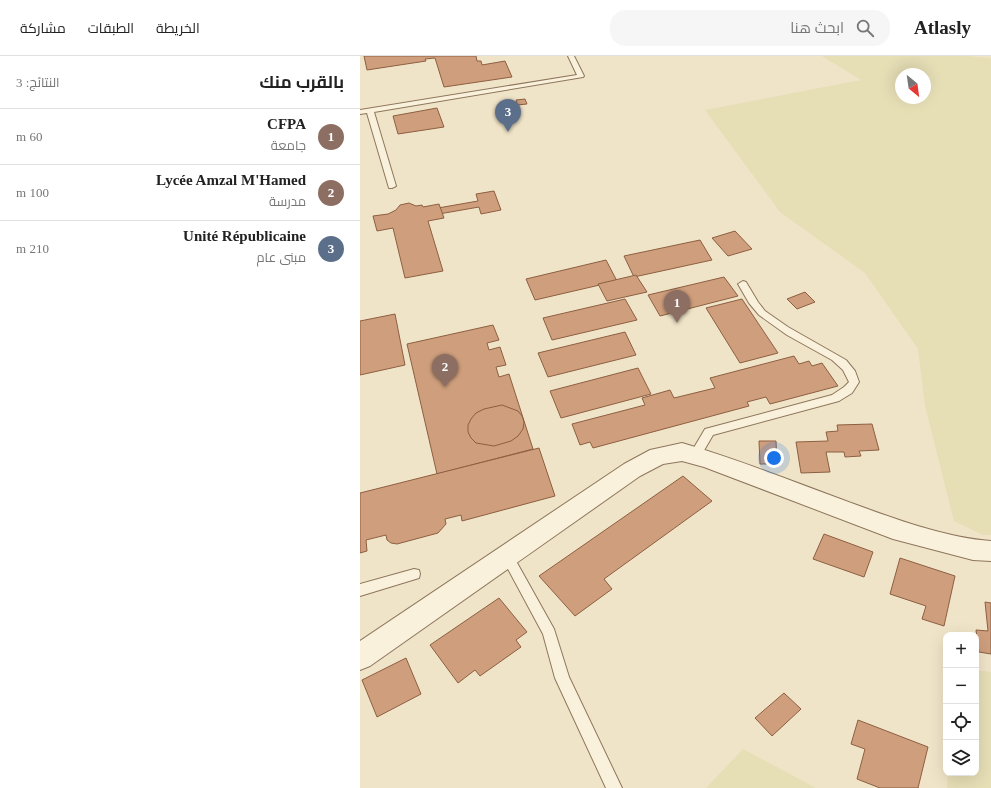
<!DOCTYPE html>
<html lang="ar">
<meta charset="utf-8">
<style>
body{margin:0;font-family:"Times New Roman",Cairo,serif;background:#f6f6f6;color:#222;direction:rtl}
.controls{position:absolute;right:12px;bottom:12px;display:grid;overflow:hidden;border-radius:8px;box-shadow:0 4px 16px #0002}
.controls button{width:36px;height:36px;display:grid;place-items:center;padding:0;border:0;border-bottom:1px solid #e0e0e0;background:#fff;color:#222;font:20px sans-serif}
.compass{position:absolute;left:535px;top:12px;width:36px;height:36px;border-radius:50%;background:#fff;box-shadow:0 4px 16px #0002;rotate:151deg}
.you{position:absolute;left:414px;top:402px;width:14px;height:14px;margin:-10px;border:3px solid #fff;border-radius:50%;background:#1a73e8;box-shadow:0 0 0 6px #1a73e833}
.badge{display:grid;place-items:center;width:26px;height:26px;border-radius:50%;background:#9e2a2b;color:#fff;font-size:13px;font-weight:700}
.pin{position:absolute;translate:-50% -33px;filter:drop-shadow(0 1px 2px #0008)}
.pin::after{content:'';position:absolute;top:21px;width:14px;height:12px;background:inherit;clip-path:polygon(0 0,100% 0,50% 100%)}
.list{margin:0;padding:0;list-style:none}
h2{display:flex;justify-content:space-between;align-items:center;height:52px;margin:0;padding:0 16px;font-size:17px}
h2 small{font-size:13px;font-weight:400;color:#767676}
.list li{display:grid;grid-template-columns:26px 1fr auto;gap:12px;align-items:center;box-sizing:border-box;height:56px;padding:0 16px;border-top:1px solid #e0e0e0}
.list b{display:block;font-size:15px;white-space:nowrap}
.list p{margin:0;font-size:13px;white-space:nowrap;color:#767676}
.list em{font-size:13px;font-style:normal;color:#767676}
.icon{flex:none;width:22px;height:22px;fill:none;stroke:currentColor;stroke-width:2;stroke-linecap:round;stroke-linejoin:round}
.map{position:relative;flex:none;width:631px;height:732px;overflow:hidden;direction:ltr}
header{display:flex;align-items:center;gap:24px;box-sizing:border-box;height:56px;padding:0 20px;background:#fff;border-bottom:1px solid #e0e0e0}
header strong{font-size:19px}
nav{display:flex;gap:22px;margin-inline-start:auto;font-size:14px}
.search{width:280px;height:36px;background:#f6f6f6;display:flex;align-items:center;gap:10px;box-sizing:border-box;padding:0 14px;border-radius:16px;color:#767676;font-size:15px}
main{display:flex}
aside{flex:1;background:#fff}
.map>svg:first-child{display:block}
.farmland{fill:#e6deb5;fill-rule:evenodd}
.building{fill:#cf9f7d;stroke:#8d5f41}
.lines{fill:none;stroke-linecap:round;stroke-linejoin:round}
.service-casing{stroke:#8d765c;stroke-width:2}
.minor-casing{stroke:#8d765c;stroke-width:2}
.service{fill:#faf1dc;fill-rule:evenodd}
.minor{fill:#faf1dc;fill-rule:evenodd}
</style>
<header>
<strong>Atlasly</strong>
<div class="search"><svg class="icon" aria-label="search" viewBox="0 0 24 24"><circle cx="10" cy="10" r="6"/><path d="M15 15l6 6"/></svg>ابحث هنا</div>
<nav><a>الخريطة</a><a>الطبقات</a><a>مشاركة</a></nav>
</header>
<main>
<div class="map">
<svg width="631" height="732" viewBox="0 0 631 732">
<rect width="100%" height="100%" fill="#f0e4c8"/>
<g class="farmland">
<path d="M462 0H606L631 2V479H623L594 465 565 350 558 293 505 217 420 156 345 54 501 24ZM541 18H565V42H541Z"/>
<polygon points="616,614 631,616 631,732 587,732 588,717 616,717"/>
<polygon points="383,693 456,732 346,732"/>
</g>
<g class="building">
<polygon points="4,0 116,0 117,5 121,5 122,9 145,5 152,21 84,31 75,2 65,3 66,5 7,14"/>
<polygon points="165,43 167,48 157,49 156,44"/>
<polygon points="77,52 84,71 38,78 33,60"/>
<polygon points="134,135 141,154 121,158 119,151 79,158 78,152 118,145 116,138"/>
<polygon points="49,147 56,150 62,149 63,151 79,148 84,162 68,165 83,215 45,222 33,172 17,175 13,160 28,158 36,154 40,149"/>
<polygon points="375,175 392,193 368,200 352,182"/>
<polygon points="340,184 352,204 274,221 264,200"/>
<polygon points="246,204 257,225 175,244 166,223"/>
<polygon points="276,219 287,236 247,245 238,228"/>
<polygon points="364,221 378,240 300,260 288,239"/>
<polygon points="445,236 455,246 437,253 427,243"/>
<polygon points="265,243 277,264 192,284 183,262"/>
<polygon points="382,243 418,297 380,307 346,252"/>
<polygon points="35,258 45,309 0,319 0,265"/>
<polygon points="133,269 139,284 127,287 129,294 140,291 146,309 136,311 139,321 149,318 173,393 77,418 47,288"/>
<polygon points="265,276 276,299 188,321 178,297"/>
<polygon points="434,300 439,308 449,305 452,310 462,307 478,330 410,348 406,341 387,346 389,350 233,392 230,386 220,389 212,368 285,349 282,342 310,334 314,342 355,332 350,322"/>
<polygon points="278,312 291,338 201,362 190,335"/>
<polygon points="142,349 158,355 162,360 164,366 163,373 158,380 151,385 134,390 116,387 111,382 108,376 108,369 111,363 116,357 124,353"/>
<polygon points="512,368 519,394 499,395 501,400 485,401 484,396 466,396 470,416 441,417 436,386 468,385 466,376 478,375 477,369"/>
<polygon points="399,385 416,385 417,408 400,408"/>
<polygon points="179,392 195,440 102,465 101,459 85,463 86,468 78,477 37,488 31,487 27,484 26,479 6,484 7,495 0,497 0,437"/>
<polygon points="323,420 352,445 244,523 252,533 215,560 179,520"/>
<polygon points="464,478 513,496 504,521 453,503"/>
<polygon points="540,502 595,520 584,570 562,563 566,550 530,538"/>
<polygon points="139,542 167,576 156,584 161,591 120,620 115,614 98,627 70,589"/>
<polygon points="625,546 631,547 631,598 619,596 616,574 628,575"/>
<polygon points="46,602 61,638 17,661 2,624"/>
<polygon points="424,637 441,653 412,680 395,662"/>
<polygon points="498,664 568,691 558,732 520,732 497,723 505,693 491,688"/>
</g>
<g class="lines">
<g class="service-casing">
<g id="service">
<polygon points="208,0 214,0 224,20 223,21 14,56 36,130 32,132 29,132 7,57 0,58 0,54 217,19"/>
<polygon points="383,225 386,226 398,246 405,255 428,271 486,304 495,315 499,326 492,337 479,345 353,379 339,403 335,404 331,403 329,400 345,373 472,339 484,331 489,326 483,314 472,304 427,279 399,259 389,247 378,228"/>
<polygon points="147,495 151,496 194,573 209,621 262,732 246,732 195,622 183,578 141,500 143,496"/>
<polygon points="54,513 59,514 60,518 59,522 0,540 0,528"/>
</g>
</g>
<g class="minor-casing">
<path id="minor" d="M322 387C380 404 437 427 494 448 535 463 587 482 631 485V505L613 504 533 483 344 411 322 405 303 408 280 420 10 610 0 614V585L264 408 290 394Z"/>
</g>
<use href="#service" class="service"/>
<use href="#minor" class="minor"/>
</g>
</svg>
<div class="controls">
<button>+</button>
<button>−</button>
<button><svg class="icon" aria-label="locate" viewBox="0 0 24 24"><circle cx="12" cy="12" r="6"/><path d="M12 2v4M12 18v4M2 12h4M18 12h4"/></svg></button>
<button><svg class="icon" aria-label="layers" viewBox="0 0 24 24"><path d="M12 4l9 5-9 5-9-5zM3 14l9 5 9-5"/></svg></button>
</div>
<svg class="compass" viewBox="-18 -18 36 36"><path d="M0-13l5 13h-10z" fill="#e53935"/><path d="M0 13l5-13h-10z" fill="#767676"/></svg>
<div class="you"></div>
<div class="pin badge" style="left:317px;top:267px;background:#8d6e63">1</div>
<div class="pin badge" style="left:85px;top:331px;background:#8d6e63">2</div>
<div class="pin badge" style="left:148px;top:76px;background:#5c6f8a">3</div>
</div>
<aside>
<h2>بالقرب منك<small>النتائج: 3</small></h2>
<ul class="list">
<li><span class="badge" style="background:#8d6e63">1</span><div><b>CFPA</b><p>جامعة</p></div><em>60 m</em></li>
<li><span class="badge" style="background:#8d6e63">2</span><div><b>Lycée Amzal M'Hamed</b><p>مدرسة</p></div><em>100 m</em></li>
<li><span class="badge" style="background:#5c6f8a">3</span><div><b>Unité Républicaine</b><p>مبنى عام</p></div><em>210 m</em></li>
</ul>
</aside>
</main>
